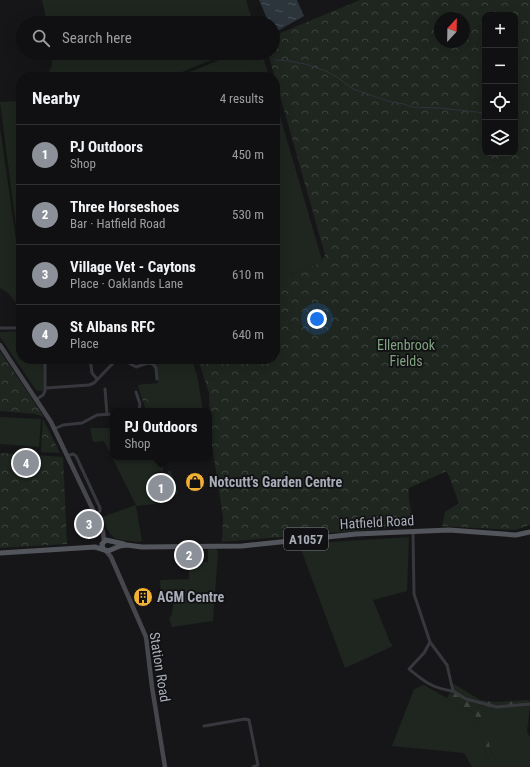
<!DOCTYPE html>
<meta charset="utf-8">
<style>
body{margin:0;font-family:"Roboto Condensed",sans-serif;background:#19191b;color:#f1f3f6}
.controls{position:absolute;right:12px;top:12px;display:grid;overflow:hidden;border-radius:8px;box-shadow:0 4px 16px #0002}
.controls button{width:36px;height:36px;display:grid;place-items:center;padding:0;border:0;border-bottom:1px solid #303032;background:#101012;color:#f1f3f6;font:20px sans-serif}
.compass{position:absolute;left:434px;top:12px;width:36px;height:36px;border-radius:50%;background:#101012;box-shadow:0 4px 16px #0002;rotate:22deg}
.you{position:absolute;left:317px;top:319px;width:14px;height:14px;margin:-10px;border:3px solid #fff;border-radius:50%;background:#1a73e8;box-shadow:0 0 0 6px #1a73e833}
.badge{display:grid;place-items:center;width:26px;height:26px;border-radius:50%;background:#8c9099;color:#fff;font-size:13px;font-weight:700}
.pin{position:absolute;translate:-50% -50%;border:2px solid #fff;box-shadow:0 1px 4px #0006}
.popup{position:absolute;left:110px;top:408px;width:102px;height:52px;box-sizing:border-box;display:grid;place-content:center;border-radius:8px;background:#101012;filter:drop-shadow(0 1px 3px #0005);font-size:13px;white-space:nowrap;color:#9c9d9f}
.popup b{font-size:15px;color:#f1f3f6}
.popup::after{content:'';position:absolute;left:50%;top:100%;margin-left:-8px;border:8px solid transparent;border-top-color:#101012}
.list{margin:0;padding:0;list-style:none}
h2{display:flex;justify-content:space-between;align-items:center;height:52px;margin:0;padding:0 16px;font-size:17px}
h2 small{font-size:13px;font-weight:400;color:#9c9d9f}
.list li{display:grid;grid-template-columns:26px 1fr auto;gap:12px;align-items:center;box-sizing:border-box;height:60px;padding:0 16px;border-top:1px solid #303032}
.list b{display:block;font-size:15px;white-space:nowrap}
.list p{margin:0;font-size:13px;white-space:nowrap;color:#9c9d9f}
.list em{font-size:13px;font-style:normal;color:#9c9d9f}
.icon{flex:none;width:22px;height:22px;fill:none;stroke:currentColor;stroke-width:2;stroke-linecap:round;stroke-linejoin:round}
.map{position:relative;flex:none;width:530px;height:767px;overflow:hidden}
.search{position:absolute;background:#101012;box-shadow:0 4px 16px #0002;left:16px;top:16px;width:264px;height:44px;display:flex;align-items:center;gap:10px;box-sizing:border-box;padding:0 14px;border-radius:22px;color:#9c9d9f;font-size:15px}
.panel{position:absolute;background:#101012;box-shadow:0 4px 16px #0002;left:16px;top:72px;width:264px;height:292px;border-radius:16px}
.map>svg:first-child{display:block}
.green{fill:#1e261f}
.forest{fill:url(#forest-firs)}
.park{fill:url(#park-crowns);fill-rule:evenodd}
.water{fill:url(#water-ripples)}
.lines{fill:none;stroke-linecap:round;stroke-linejoin:round}
.stream{stroke:#2c353c;stroke-width:1}
.street{stroke:#37383d;stroke-width:3}
.secondary{stroke:#45474d;stroke-width:4.5}
.primary{stroke:#53555c;stroke-width:5}
.labels{text-anchor:middle;dominant-baseline:central;stroke-width:3.5;stroke-linejoin:round;paint-order:stroke}
.shield{fill:#111113;stroke:#7b7e86;stroke-width:1}
.shield-label{font-size:13px;font-weight:bold;fill:#a8adb8}
.park-label{font-size:14px;fill:#7fa381;stroke:#111113}
.poi-label{font-size:14px;font-weight:bold;fill:#a8adb8;stroke:#111113;text-anchor:start}
.street-label{font-size:14px;fill:#a8adb8;stroke:#111113}
</style>
<div class="map">
<svg width="530" height="767" viewBox="0 0 530 767">
<defs>
<pattern id="forest-firs" width="22" height="20" patternUnits="userSpaceOnUse"><rect width="22" height="20" fill="#1e261f"/><path d="M5 1l3.5 6h-7zM16 11l3.5 6h-7z" fill="#3c433d"/></pattern>
<pattern id="park-crowns" width="20" height="18" patternUnits="userSpaceOnUse"><rect width="20" height="18" fill="#1e261f"/><path d="M2 6a3 3 0 1 1 6 0M12 15a3 3 0 1 1 6 0" fill="none" stroke="#3c433d"/></pattern>
<pattern id="water-ripples" width="26" height="14" patternUnits="userSpaceOnUse"><rect width="26" height="14" fill="#2c353c"/><path d="M2 4q2-2 4 0t4 0M15 11q2-2 4 0t4 0" fill="none" stroke="#485056"/></pattern>
</defs>
<rect width="100%" height="100%" fill="#161618"/>
<g class="green">
<polygon points="42,0 246,0 253,23 47,23"/>
<polygon points="52,53 228,53 170,77 47,77 52,65"/>
<polygon points="237,53 262,53 269,77 177,77"/>
<polygon points="275,99 322,260 320,263 275,281"/>
<polygon points="21,101 21,264 0,102"/>
<polygon points="0,128 21,275 21,320 19,306 8,293 0,288"/>
<polygon points="21,331 21,359 44,359 43,391 39,391 36,390 0,337 0,332"/>
<path d="M129 359H192L198 380 203 411H146L138 385 158 383C157 373 159 366 150 361L142 363 133 364Z"/>
<polygon points="0,417 41,419 39,447 0,444"/>
<path d="M90 428H113V457H163V471L155 472V504L136 506 142 541 139 542C113 539 112 542 102 517L136 505 104 441 93 442Z"/>
<polygon points="168,471 171,471 178,494 174,494 174,492 168,492"/>
<polygon points="409,537 407,591 373,600 390,642 393,646 345,668 299,544"/>
<polygon points="208,549 216,549 218,552 213,621 172,627 169,618 172,615 174,596 179,595 179,590 169,590 169,593 165,593 165,598 163,603 161,598 160,580 189,579 189,567 191,564 196,564 197,562 208,562"/>
<polygon points="424,685 475,714 487,757 496,767 472,767 464,753 392,746 414,689"/>
<polygon points="480,705 496,708 530,705 527,732 530,737 530,767 503,767 492,756 480,709"/>
</g>
<polygon class="forest" points="454,684 480,700 495,702 529,700 530,705 496,708 480,705 492,756 503,767 496,767 487,757 475,714 447,698"/>
<g class="park">
<path d="M360 0H530V525L515 530 442 526 445 512 459 503 447 471 409 488C407 501 413 513 413 526L222 542 223 517 211 439 209 393 198 359H275V281L320 263 325 255 268 53H273V36ZM485 15H515V153H485ZM440 18H464V42H440Z"/>
<polygon points="0,351 44,417 35,414 0,411"/>
<polygon points="147,384 149,389 147,394 148,402 143,402 138,385"/>
<polygon points="43,419 60,453 41,452"/>
<polygon points="0,453 63,457 67,544 0,548"/>
</g>
<polygon class="water" points="259,0 297,0 304,16 274,33 273,23 269,23"/>
<g class="lines">
<polyline class="stream" points="275,60 289,61 305,64 326,71 337,77 353,89 391,102 404,104 412,107 440,108 485,113"/>
<g class="street">
<polyline points="0,328 21,328"/>
<polyline points="90,359 92,373 97,379"/>
<polyline points="125,359 129,363 136,367 148,363 153,364 156,368 157,379"/>
<polyline points="46,388 89,385 94,383 117,359"/>
<polyline points="105,389 107,414"/>
<polyline points="136,392 140,404 139,411"/>
<polyline points="37,399 43,395 45,391 45,359"/>
<polyline points="54,429 63,425 82,423 97,415 113,414"/>
<polyline points="67,456 73,454 76,456 100,508 100,511 95,514"/>
<polyline points="413,532 414,594 430,642 447,665 453,691 466,699 497,707 530,704"/>
<path d="M430 642 424 653 409 669C425 682 432 688 453 691"/>
<polyline points="204,726 245,719 249,720 258,765 253,767"/>
</g>
<g class="secondary">
<polyline points="0,345 51,422 95,514 103,532 104,541"/>
<polyline points="106,551 111,557 146,637 152,687 165,767"/>
</g>
<g class="primary">
<polyline points="103,549 102,544 106,540 124,544"/>
<polyline points="0,553 95,547 108,551 120,546 127,545 142,547 242,546 356,534 449,530 516,535 530,532"/>
</g>
</g>
<defs>
<g id="shop-disc" transform="scale(1)"><circle r="9.5" fill="#f2b134" stroke="#111113"/><path d="M-5-2.5h2.3a2.7 3.5 0 0 1 5.4 0H5L5.5 6h-11ZM-1.5-2.5h3a1.5 2.3 0 0 0-3 0Z" fill="#111"/></g>
<g id="building-disc" transform="scale(1)"><circle r="9.5" fill="#f2b134" stroke="#111113"/><path d="M-4-6H4V6H1V3H-1V6H-4ZM-2.5-4.3h1.7v1.8h-1.7ZM.8-4.3h1.7v1.8H.8ZM-2.5-1h1.7V.8h-1.7ZM.8-1h1.7V.8H.8Z" fill="#111"/></g>
</defs>
<g fill-rule="evenodd">
<use href="#shop-disc" x="195" y="482"/>
<use href="#building-disc" x="143" y="597"/>
</g>
<g class="labels">
<rect class="shield" x="284" y="528" width="44" height="22" rx="3"/>
<g class="shield-label">
<text x="306" y="539">A1057</text>
</g>
<g class="park-label">
<text x="406" y="345">Ellenbrook<tspan x="406" dy="16">Fields</tspan></text>
</g>
<g class="poi-label">
<text x="209" y="482">Notcutt's Garden Centre</text>
<text x="157" y="597">AGM Centre</text>
</g>
<g class="street-label">
<text transform="translate(377 522) rotate(-3)">Hatfield Road</text>
<text transform="translate(160 667) rotate(81)">Station Road</text>
</g>
</g>
</svg>
<div class="controls">
<button>+</button>
<button>−</button>
<button><svg class="icon" aria-label="locate" viewBox="0 0 24 24"><circle cx="12" cy="12" r="6"/><path d="M12 2v4M12 18v4M2 12h4M18 12h4"/></svg></button>
<button><svg class="icon" aria-label="layers" viewBox="0 0 24 24"><path d="M12 4l9 5-9 5-9-5zM3 14l9 5 9-5"/></svg></button>
</div>
<svg class="compass" viewBox="-18 -18 36 36"><path d="M0-13l5 13h-10z" fill="#e53935"/><path d="M0 13l5-13h-10z" fill="#9c9d9f"/></svg>
<div class="you"></div>
<div class="pin badge" style="left:161px;top:488px">1</div>
<div class="popup"><b>PJ Outdoors</b>Shop</div>
<div class="pin badge" style="left:189px;top:555px">2</div>
<div class="pin badge" style="left:89px;top:524px">3</div>
<div class="pin badge" style="left:26px;top:463px">4</div>
<div class="search"><svg class="icon" aria-label="search" viewBox="0 0 24 24"><circle cx="10" cy="10" r="6"/><path d="M15 15l6 6"/></svg>Search here</div>
<section class="panel">
<h2>Nearby<small>4 results</small></h2>
<ul class="list">
<li><span class="badge">1</span><div><b>PJ Outdoors</b><p>Shop</p></div><em>450 m</em></li>
<li><span class="badge">2</span><div><b>Three Horseshoes</b><p>Bar · Hatfield Road</p></div><em>530 m</em></li>
<li><span class="badge">3</span><div><b>Village Vet - Caytons</b><p>Place · Oaklands Lane</p></div><em>610 m</em></li>
<li><span class="badge">4</span><div><b>St Albans RFC</b><p>Place</p></div><em>640 m</em></li>
</ul>
</section>
</div>
